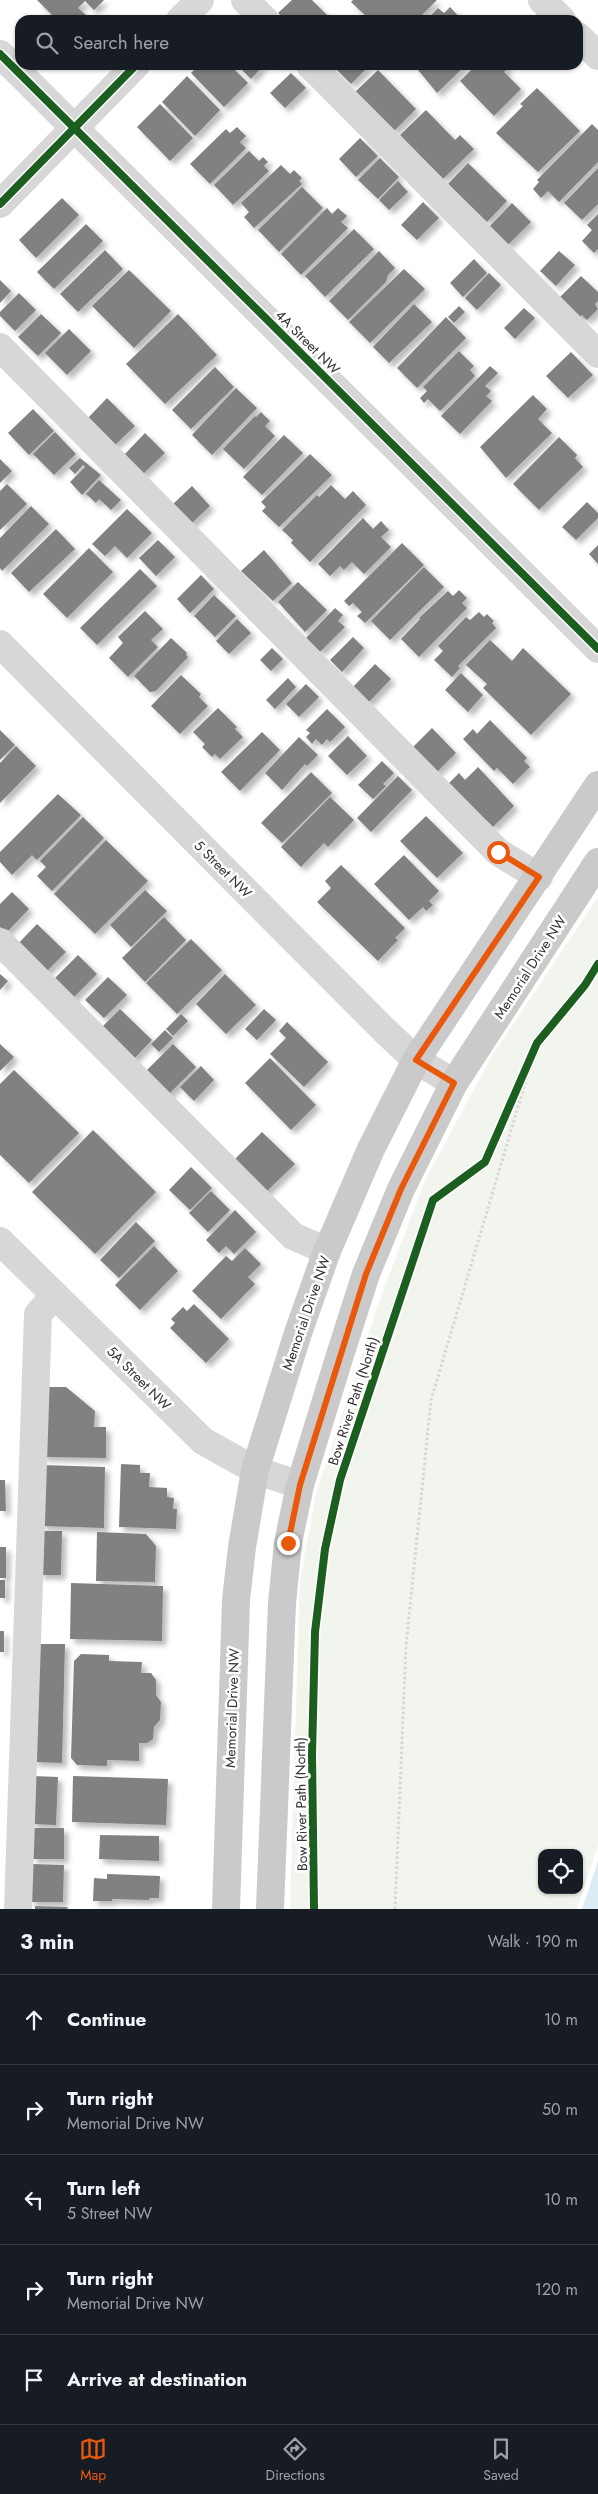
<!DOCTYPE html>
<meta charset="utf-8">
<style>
body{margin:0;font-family:Jost,sans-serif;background:#242831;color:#f1f3f6}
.controls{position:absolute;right:15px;bottom:15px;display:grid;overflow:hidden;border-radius:10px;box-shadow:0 1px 4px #0004}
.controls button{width:45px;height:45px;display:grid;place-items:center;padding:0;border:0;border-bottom:1px solid #363941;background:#171b24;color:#f1f3f6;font:25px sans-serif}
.stop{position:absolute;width:15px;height:15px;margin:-11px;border:4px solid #ea580c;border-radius:50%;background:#fff}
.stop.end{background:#ea580c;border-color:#fff;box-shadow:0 1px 5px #0008}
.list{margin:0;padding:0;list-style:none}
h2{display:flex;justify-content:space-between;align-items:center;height:65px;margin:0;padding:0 20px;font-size:21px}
h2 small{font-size:16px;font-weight:400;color:#9ea1a6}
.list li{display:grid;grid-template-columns:32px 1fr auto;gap:15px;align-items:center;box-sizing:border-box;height:90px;padding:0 20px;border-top:1px solid #363941}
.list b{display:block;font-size:19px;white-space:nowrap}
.list p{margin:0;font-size:16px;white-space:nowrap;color:#9ea1a6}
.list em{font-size:16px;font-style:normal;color:#9ea1a6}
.icon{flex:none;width:28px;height:28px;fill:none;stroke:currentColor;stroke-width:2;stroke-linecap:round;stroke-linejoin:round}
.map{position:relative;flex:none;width:598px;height:1909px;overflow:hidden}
.search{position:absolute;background:#171b24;box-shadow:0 1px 4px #0004;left:15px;right:15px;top:15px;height:55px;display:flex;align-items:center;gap:12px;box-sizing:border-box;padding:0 18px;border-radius:15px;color:#9ea1a6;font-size:19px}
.sheet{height:515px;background:#171b24}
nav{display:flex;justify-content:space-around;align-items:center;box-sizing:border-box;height:70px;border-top:1px solid #363941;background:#171b24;font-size:14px;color:#9ea1a6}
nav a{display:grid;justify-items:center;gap:2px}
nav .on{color:#ea580c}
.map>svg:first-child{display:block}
.green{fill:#f1f5ed;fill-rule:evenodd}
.water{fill:#ddebf3}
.building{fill:#818181;filter:url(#shadow)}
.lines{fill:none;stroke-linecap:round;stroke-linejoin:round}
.path{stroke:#d6d6d6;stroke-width:3;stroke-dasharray:2.5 2.5;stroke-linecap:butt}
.minor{stroke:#d7d7d7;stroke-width:28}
.major{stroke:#cacaca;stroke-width:28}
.cycleway-casing{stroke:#fff;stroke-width:11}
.cycleway{stroke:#1b5e20;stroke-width:8}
.route{stroke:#ea580c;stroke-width:6}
.labels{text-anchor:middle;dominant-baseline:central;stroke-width:5;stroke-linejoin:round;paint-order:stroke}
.street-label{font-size:14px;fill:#333;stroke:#fff}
</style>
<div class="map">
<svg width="598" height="1909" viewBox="0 0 598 1909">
<defs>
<filter id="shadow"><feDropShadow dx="4.5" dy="4.5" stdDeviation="2.5" flood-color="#0004"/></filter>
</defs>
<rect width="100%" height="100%" fill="#fff"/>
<path class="green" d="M598 897V1845L577 1909H290L300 1580 316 1494 380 1299 426 1178 492 1056ZM542 1853H579V1890H542Z"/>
<polygon class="water" points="598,1861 598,1909 582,1909"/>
<g class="building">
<polygon points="37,0 104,0 94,10 85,1 78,8 87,16 83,20 57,20"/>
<polygon points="292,0 312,0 330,18 328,20 285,20 278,13"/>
<polygon points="353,0 437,0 417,20 370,20 351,2"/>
<polygon points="450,7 462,20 426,20 438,8 444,13"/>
<polygon points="199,65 230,65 248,83 224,107 191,73"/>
<polygon points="237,65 264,65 251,79"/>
<polygon points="332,65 370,65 351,84"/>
<polygon points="414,65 466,65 437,93"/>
<polygon points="476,65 506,65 508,68 504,72 521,89 494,116 460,81"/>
<polygon points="378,70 416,109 394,131 355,92"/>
<polygon points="291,73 306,88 285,108 270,93"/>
<polygon points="187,76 220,110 195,136 162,102"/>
<polygon points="537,88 580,131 538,172 496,133 523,106 520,104"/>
<polygon points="160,104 193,138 170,161 137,127"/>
<polygon points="426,110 455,140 460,135 474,149 443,179 400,135"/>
<polygon points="592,124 598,130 598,162 559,202 548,191 541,198 533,189 539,182 537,180"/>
<polygon points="237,127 246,136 240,142 246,148 210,184 190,164 226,129 230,133"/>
<polygon points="360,138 378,156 356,177 339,159"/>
<polygon points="249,151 259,161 263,157 268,162 264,166 269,171 233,205 214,185"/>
<polygon points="380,158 399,177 378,199 358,180"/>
<polygon points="468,163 507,201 487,222 448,184"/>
<polygon points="281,165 290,174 294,170 302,178 299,181 302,184 254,228 244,217 249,212 241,203"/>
<polygon points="598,168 598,204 582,220 564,203"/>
<polygon points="398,181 408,192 389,210 379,200"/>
<polygon points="302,187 323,208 279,252 258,230"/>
<polygon points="62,198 79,215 36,258 19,240"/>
<polygon points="423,202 439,218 417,240 401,225"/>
<polygon points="512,203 531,222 508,245 489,227"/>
<polygon points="327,208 332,214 338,208 347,216 341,222 348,228 301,275 281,254"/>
<polygon points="598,214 598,249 594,253 582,241 592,230 587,225"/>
<polygon points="86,224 103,241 54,289 37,272"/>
<polygon points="354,229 374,249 325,297 305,276"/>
<polygon points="105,250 123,269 78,312 60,294"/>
<polygon points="379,251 395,268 388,275 386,282 348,320 329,301"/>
<polygon points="559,251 575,265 556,286 540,271"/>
<polygon points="474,259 487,273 463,297 450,283"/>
<polygon points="404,269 425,289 370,343 349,322"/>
<polygon points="129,270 171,311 134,348 92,306"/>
<polygon points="489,273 501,285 477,310 465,298"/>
<polygon points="581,276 598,292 598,301 595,304 598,309 587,320 582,315 578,319 558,299"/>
<polygon points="0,280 11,291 0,303"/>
<polygon points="19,293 36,310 15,331 0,316 0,312"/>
<polygon points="414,304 432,322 389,363 373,347"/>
<polygon points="459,306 465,312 454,323 448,317"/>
<polygon points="524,308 535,318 515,339 504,328"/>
<polygon points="41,314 61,333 38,356 18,337"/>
<polygon points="178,314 217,355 165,404 126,364"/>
<polygon points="446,317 466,338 417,388 397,368"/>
<polygon points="69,329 91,351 67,375 45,353"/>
<polygon points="459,351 474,366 470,370 475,376 440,411 428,399 424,403 420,398 427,391 423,387"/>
<polygon points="571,352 593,375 568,398 546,376"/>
<polygon points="490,366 498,373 485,386 491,391 486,396 492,401 460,434 441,416"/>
<polygon points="215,367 234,387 191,429 172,410"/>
<polygon points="236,388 257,408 212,455 192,435"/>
<polygon points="533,395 547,409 538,419 552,433 506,478 480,447"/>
<polygon points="107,398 135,426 114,446 87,419"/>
<polygon points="33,409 54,431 29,455 8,433"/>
<polygon points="261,412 270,421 265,426 275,436 244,469 223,449 255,416 256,417"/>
<polygon points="55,432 76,454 54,475 33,454"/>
<polygon points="145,433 165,453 142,475 123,456"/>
<polygon points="284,435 303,453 262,495 243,477"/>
<polygon points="559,437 577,455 575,458 583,467 539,510 513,484"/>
<polygon points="310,454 332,475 279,527 262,511 266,507 261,502"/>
<polygon points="80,458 101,475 82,495 70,482 85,467 83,465 75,474 69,468"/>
<polygon points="0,459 12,471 0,483"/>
<polygon points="99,480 121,500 111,510 99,499 96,503 86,494"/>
<polygon points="7,484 27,504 0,530 0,491"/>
<polygon points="331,485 345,499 353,491 366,505 310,562 291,543 293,540 282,530 317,495 319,497"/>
<polygon points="192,486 210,506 190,525 171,506"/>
<polygon points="587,502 598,513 598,518 576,540 562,527"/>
<polygon points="31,506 49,524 2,571 0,568 0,538"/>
<polygon points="127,509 152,533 127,558 115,546 105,556 92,544"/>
<polygon points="363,518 373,529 381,521 389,530 381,537 391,547 364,574 352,562 344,570 340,566 330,576 318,564"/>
<polygon points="56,529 75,549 29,592 11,573"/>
<polygon points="158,540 175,557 156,576 139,558"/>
<polygon points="402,543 424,565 365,623 357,616 362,612 353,603 349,606 344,601"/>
<polygon points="598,545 598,564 589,554"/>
<polygon points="89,548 113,572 67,618 43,594"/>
<polygon points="264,550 292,583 273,601 241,571"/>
<polygon points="424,567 444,587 390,640 371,621"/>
<polygon points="140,569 157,586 97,645 80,628"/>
<polygon points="201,575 214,589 190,613 177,599"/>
<polygon points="298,582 327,610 305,632 278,602"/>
<polygon points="459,590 467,598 462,603 467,608 419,657 401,639 420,619 419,618 448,591 453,596"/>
<polygon points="214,595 236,616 215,637 194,616"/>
<polygon points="335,608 343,615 338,621 345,627 320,652 306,638"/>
<polygon points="145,611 163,629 151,640 158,647 128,677 109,658 123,643 118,637"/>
<polygon points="479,612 484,617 487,614 494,621 492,623 496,628 458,666 460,668 452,677 434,660 443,651 438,646 466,617 470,620"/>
<polygon points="237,619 251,633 229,654 216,641"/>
<polygon points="353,637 364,648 342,672 330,660"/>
<polygon points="171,638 187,653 186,655 188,657 156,691 150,692 134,676"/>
<polygon points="490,640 512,661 523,648 571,694 531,735 483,688 487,684 466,665"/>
<polygon points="272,648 283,659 271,671 260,660"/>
<polygon points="375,664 391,679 368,703 352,688"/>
<polygon points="461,673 483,695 468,712 445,690"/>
<polygon points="181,675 201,694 199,697 208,706 180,734 151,706"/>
<polygon points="288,678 296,687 275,709 266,700"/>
<polygon points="306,684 319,697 299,717 286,704"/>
<polygon points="218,708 237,727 235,729 243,737 220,759 215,754 212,757 202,747 205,744 193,732"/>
<polygon points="327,709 345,727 330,742 327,739 322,745 316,739 312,744 306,737 310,733 306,730"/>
<polygon points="490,720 527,758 524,761 530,767 513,784 497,768 494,771 463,739 473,729 477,734"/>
<polygon points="432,728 456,753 436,773 412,748"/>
<polygon points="0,730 15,745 0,760"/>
<polygon points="262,732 280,750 240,791 221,772"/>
<polygon points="348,736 367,756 347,775 328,756"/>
<polygon points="299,737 318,755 307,766 305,764 282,790 265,773"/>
<polygon points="16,746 36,766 0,803 0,763"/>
<polygon points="382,761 394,773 383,784 386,786 373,799 358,785"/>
<polygon points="478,767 514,806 493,827 487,821 485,822 448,784 459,773 465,780"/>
<polygon points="311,772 332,793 282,843 261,823"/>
<polygon points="398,776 412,790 371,832 357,818"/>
<polygon points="58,794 81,815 37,860 32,855 12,875 0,862 0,852"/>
<polygon points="330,797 354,820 328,847 324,843 301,867 281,847"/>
<polygon points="426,816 463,853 437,878 400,841"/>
<polygon points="83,817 104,838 52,891 37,876 46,867 40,861"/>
<polygon points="106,840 148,881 95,934 54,894"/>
<polygon points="404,855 439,891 429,901 433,905 426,911 423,907 409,920 374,884"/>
<polygon points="341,865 405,928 395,938 398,940 378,961 317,902 331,888 325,881"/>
<polygon points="145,890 167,911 131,947 110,925"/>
<polygon points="12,892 29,909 6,933 0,927 0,904"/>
<polygon points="164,917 186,940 145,982 122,958"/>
<polygon points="37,924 66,952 43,975 15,947"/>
<polygon points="191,939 222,970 177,1014 146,983"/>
<polygon points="78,955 97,974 71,1000 52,981"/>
<polygon points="0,974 8,981 0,990"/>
<polygon points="225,974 256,1005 226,1034 196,1004"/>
<polygon points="108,977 127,995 104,1018 85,1000"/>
<polygon points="120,1009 152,1040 132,1061 100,1029"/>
<polygon points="264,1009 276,1020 257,1040 245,1029"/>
<polygon points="181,1014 188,1021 173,1036 166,1029"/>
<polygon points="287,1022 328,1062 304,1087 270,1054 286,1038 279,1031"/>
<polygon points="165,1030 173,1038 159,1052 151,1044"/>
<polygon points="0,1044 14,1057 0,1071"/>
<polygon points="173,1044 196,1067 167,1096 144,1073"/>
<polygon points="270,1058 316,1105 291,1130 245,1083"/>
<polygon points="201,1066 214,1080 194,1101 180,1087"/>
<polygon points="14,1070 79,1133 29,1183 0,1155 0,1084"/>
<polygon points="93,1130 156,1192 95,1254 32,1192"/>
<polygon points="262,1132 295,1164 263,1195 231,1163"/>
<polygon points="191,1167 212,1188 190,1210 169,1190"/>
<polygon points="211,1191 230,1210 208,1232 189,1213"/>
<polygon points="235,1210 256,1232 234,1254 226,1246 219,1253 206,1240"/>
<polygon points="136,1222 155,1241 119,1278 100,1260"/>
<polygon points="154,1246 178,1271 140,1310 115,1285"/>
<polygon points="245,1248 261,1264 248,1277 255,1284 221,1319 192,1291 226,1256 232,1261"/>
<polygon points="194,1304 229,1339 206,1363 170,1328 175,1323 171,1319 183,1307 187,1311"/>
<polygon points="43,1387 66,1387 95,1411 94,1427 106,1427 106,1458 42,1457"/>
<polygon points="121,1464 140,1465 140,1473 150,1473 149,1487 167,1488 167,1497 174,1498 173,1509 177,1509 176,1529 119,1527"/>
<polygon points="42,1465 105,1467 104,1528 41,1526"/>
<polygon points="0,1480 5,1480 6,1511 0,1511"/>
<polygon points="39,1531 62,1531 61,1575 39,1575"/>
<polygon points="97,1532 146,1534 156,1546 155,1582 96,1581"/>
<rect x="0" y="1547" width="6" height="31"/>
<rect x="0" y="1580" width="5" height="18"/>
<polygon points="71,1583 163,1586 162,1641 70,1639"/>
<rect x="0" y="1631" width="4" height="21"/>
<polygon points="35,1644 65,1644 62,1763 33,1762"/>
<polygon points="81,1654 109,1655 109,1661 142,1662 141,1673 151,1673 156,1680 156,1695 161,1702 160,1720 154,1727 153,1739 147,1743 139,1743 139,1761 107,1760 107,1766 77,1765 71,1758 74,1661"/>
<polygon points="33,1776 58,1777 56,1825 31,1824"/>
<polygon points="73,1776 168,1779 166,1825 72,1822"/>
<rect x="32" y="1828" width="32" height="31"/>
<polygon points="100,1835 159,1836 159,1861 99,1859"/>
<polygon points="31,1864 64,1865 63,1902 30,1902"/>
<polygon points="107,1874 160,1876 159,1898 149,1898 149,1900 112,1899 112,1901 93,1901 94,1878 107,1879"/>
<polygon points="35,1906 68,1907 67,1909 35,1909"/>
</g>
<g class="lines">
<polyline class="path" points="395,1909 406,1646 431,1400 537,1043"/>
<g class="minor">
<polyline points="245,0 265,20"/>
<polyline points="542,0 562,20"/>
<polyline points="180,20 200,0"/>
<polyline points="578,36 598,56"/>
<polyline points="0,54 598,649"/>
<polyline points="310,65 598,354"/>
<polyline points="0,204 136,65"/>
<polyline points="0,347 498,852 539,877"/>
<polyline points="0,644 383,1029 416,1060 454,1083"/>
<polyline points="0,942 293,1236 327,1251"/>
<polyline points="0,1241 203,1441 255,1470 300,1485"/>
<polyline points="18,1909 38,1314 55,1295"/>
</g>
<g class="major">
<polyline points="226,1909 236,1600 242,1547 255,1470 298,1333 327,1251 371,1149 416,1060 598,785"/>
<polyline points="270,1909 282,1603 288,1543 300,1485 340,1355 366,1274 401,1189 454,1083 598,862"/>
</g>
<g class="cycleway-casing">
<g id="cycleway">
<polyline points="0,54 598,649"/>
<polyline points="0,204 136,65"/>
<polyline points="314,1909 312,1755 315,1632 325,1549 340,1480 433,1200 485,1162 537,1043 585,985 598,964"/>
</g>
</g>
<use href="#cycleway" class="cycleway"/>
</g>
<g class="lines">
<polyline class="route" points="288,1543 300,1485 366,1274 401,1189 454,1083 416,1060 539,877 498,852"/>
</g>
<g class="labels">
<g class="street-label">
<text transform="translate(308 342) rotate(45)">4A Street NW</text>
<text transform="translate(223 869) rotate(45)">5 Street NW</text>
<text transform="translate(530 967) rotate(-57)">Memorial Drive NW</text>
<text transform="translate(306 1313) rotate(-71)">Memorial Drive NW</text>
<text transform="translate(139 1378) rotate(45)">5A Street NW</text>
<text transform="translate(353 1401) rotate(-72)">Bow River Path (North)</text>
<text transform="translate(232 1708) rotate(-88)">Memorial Drive NW</text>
<text transform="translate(301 1804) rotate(-91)">Bow River Path (North)</text>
</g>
</g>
</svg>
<div class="controls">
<button><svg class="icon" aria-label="locate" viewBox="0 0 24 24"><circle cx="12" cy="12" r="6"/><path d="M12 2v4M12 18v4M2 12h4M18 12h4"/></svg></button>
</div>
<div class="stop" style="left:498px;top:852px"></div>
<div class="stop end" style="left:288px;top:1543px"></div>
<div class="search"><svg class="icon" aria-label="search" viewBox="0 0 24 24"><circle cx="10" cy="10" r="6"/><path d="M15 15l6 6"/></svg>Search here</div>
</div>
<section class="sheet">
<h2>3 min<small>Walk · 190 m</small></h2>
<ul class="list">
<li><svg class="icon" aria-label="ahead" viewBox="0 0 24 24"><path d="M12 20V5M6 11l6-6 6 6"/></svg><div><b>Continue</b></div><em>10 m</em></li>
<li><svg class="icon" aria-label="right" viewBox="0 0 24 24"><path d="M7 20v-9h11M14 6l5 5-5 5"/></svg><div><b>Turn right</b><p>Memorial Drive NW</p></div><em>50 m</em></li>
<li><svg class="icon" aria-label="left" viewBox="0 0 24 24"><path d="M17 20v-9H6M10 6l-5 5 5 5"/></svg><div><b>Turn left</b><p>5 Street NW</p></div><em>10 m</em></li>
<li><svg class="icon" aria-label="right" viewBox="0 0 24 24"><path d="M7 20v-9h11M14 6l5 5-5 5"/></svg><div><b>Turn right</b><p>Memorial Drive NW</p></div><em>120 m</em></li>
<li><svg class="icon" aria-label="arrive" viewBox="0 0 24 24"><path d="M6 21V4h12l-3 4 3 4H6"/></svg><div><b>Arrive at destination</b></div></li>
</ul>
</section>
<nav>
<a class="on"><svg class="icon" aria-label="map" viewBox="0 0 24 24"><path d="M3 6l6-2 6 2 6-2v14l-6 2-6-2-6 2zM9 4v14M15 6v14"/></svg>Map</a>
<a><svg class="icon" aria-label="directions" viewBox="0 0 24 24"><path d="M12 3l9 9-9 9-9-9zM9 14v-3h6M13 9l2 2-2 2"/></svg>Directions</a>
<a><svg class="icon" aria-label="saved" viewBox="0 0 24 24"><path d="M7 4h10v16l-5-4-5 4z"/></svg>Saved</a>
</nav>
